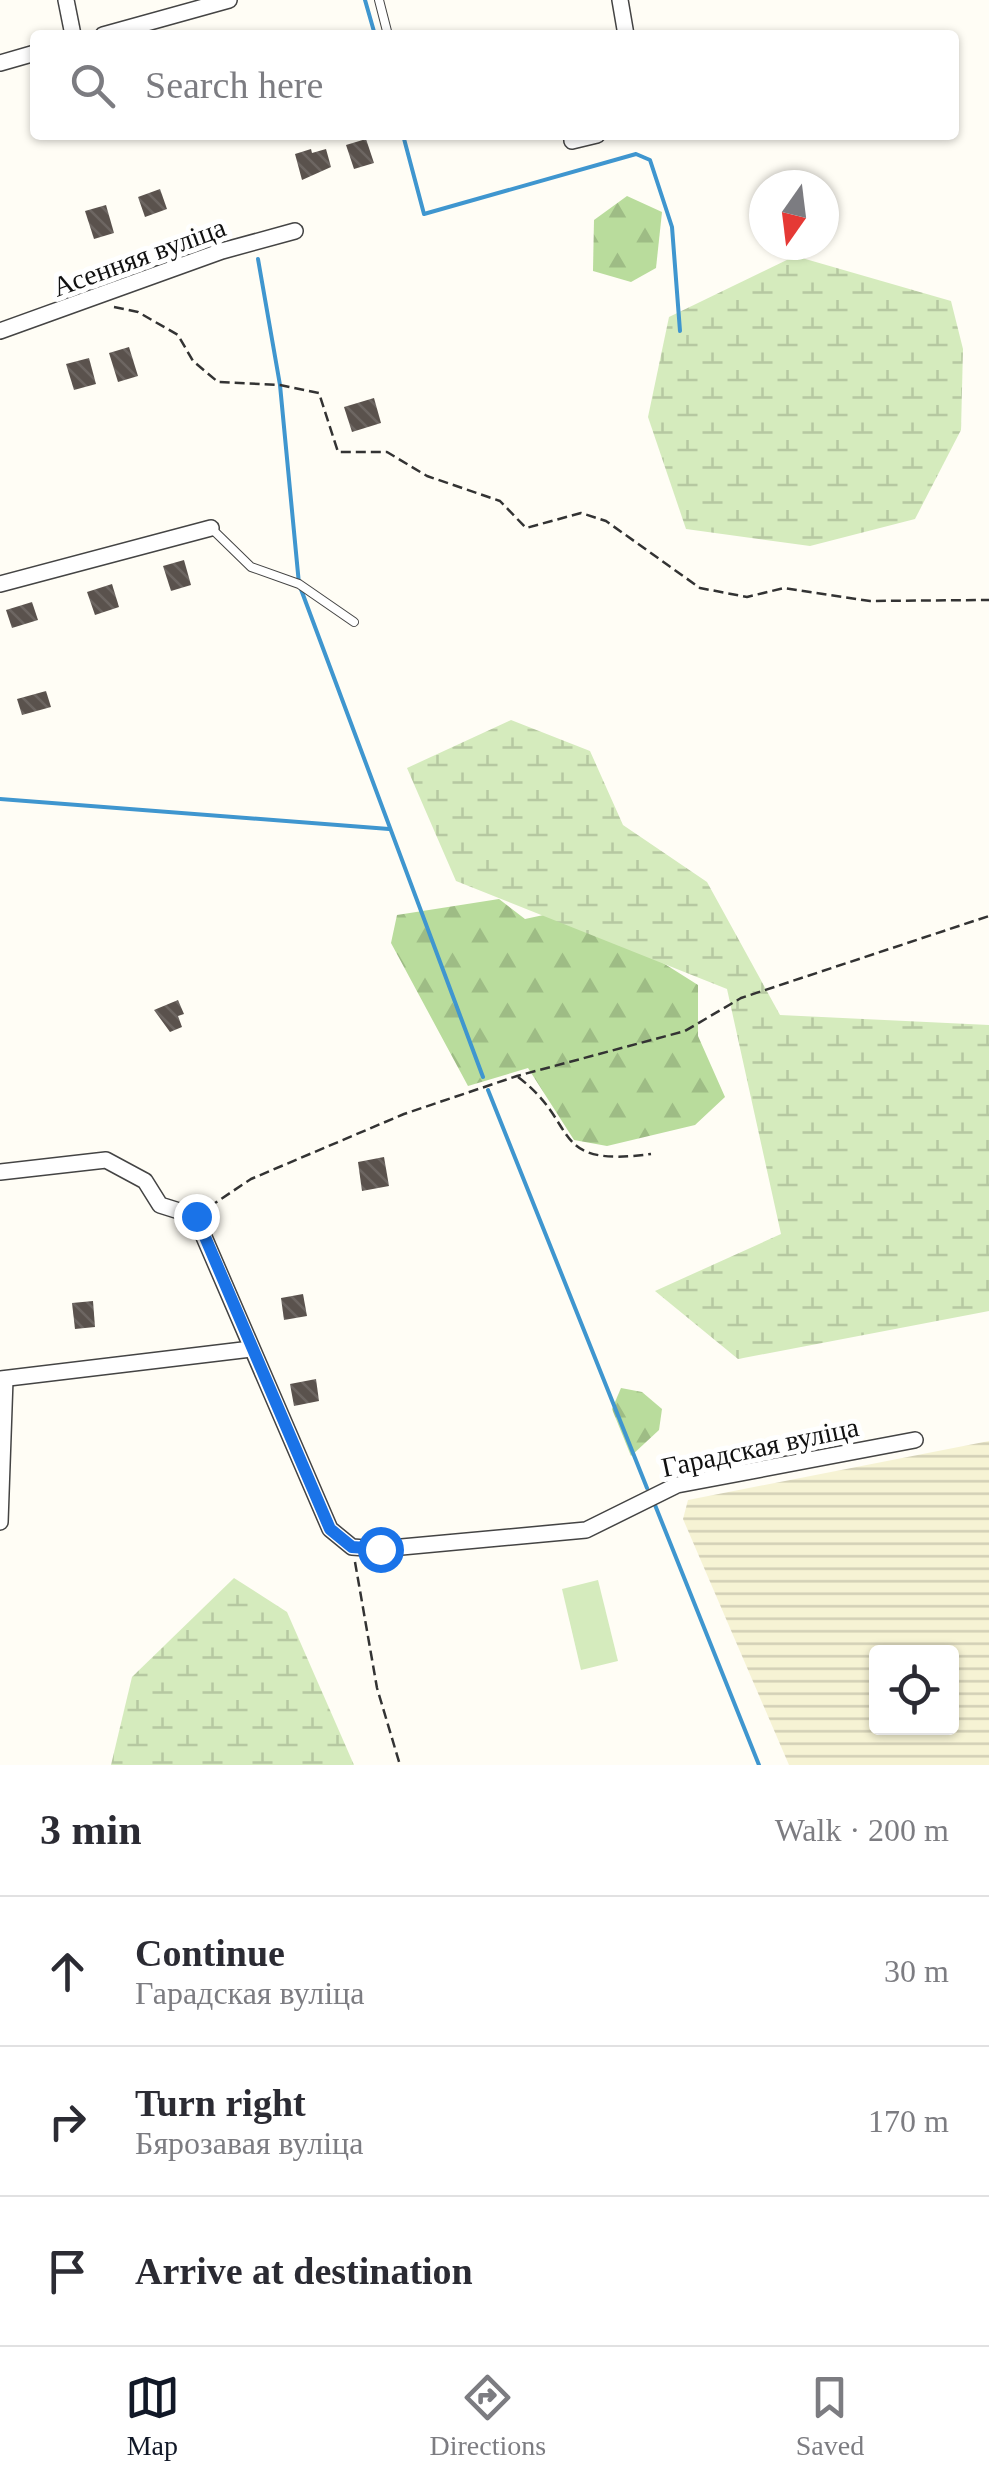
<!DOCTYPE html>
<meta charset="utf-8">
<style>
body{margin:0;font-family:"Times New Roman",serif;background:#f2f2f3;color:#2b2b33}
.controls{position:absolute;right:30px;bottom:30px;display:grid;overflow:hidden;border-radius:10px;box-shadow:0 2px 8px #0004}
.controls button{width:90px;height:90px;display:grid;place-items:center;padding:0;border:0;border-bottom:2px solid #e1e1e2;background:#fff;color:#2b2b33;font:50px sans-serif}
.compass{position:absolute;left:749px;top:170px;width:90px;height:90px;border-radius:50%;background:#fff;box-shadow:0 2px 8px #0004;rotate:194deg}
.stop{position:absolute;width:30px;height:30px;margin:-22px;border:8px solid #1a73e8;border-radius:50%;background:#fff}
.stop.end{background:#1a73e8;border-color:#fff;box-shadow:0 2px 10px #0008}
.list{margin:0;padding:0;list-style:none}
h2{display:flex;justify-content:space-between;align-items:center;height:130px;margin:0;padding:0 40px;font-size:42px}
h2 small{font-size:32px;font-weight:400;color:#7c7c81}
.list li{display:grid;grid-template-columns:65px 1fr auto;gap:30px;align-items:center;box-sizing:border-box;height:150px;padding:0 40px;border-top:2px solid #e1e1e2}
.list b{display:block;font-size:38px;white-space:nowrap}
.list p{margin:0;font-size:32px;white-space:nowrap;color:#7c7c81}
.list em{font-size:32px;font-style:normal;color:#7c7c81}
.icon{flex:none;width:55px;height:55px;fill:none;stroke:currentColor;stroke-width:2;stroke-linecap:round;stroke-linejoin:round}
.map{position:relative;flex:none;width:989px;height:1765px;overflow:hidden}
.search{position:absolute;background:#fff;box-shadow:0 2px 8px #0004;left:30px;right:30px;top:30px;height:110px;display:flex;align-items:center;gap:25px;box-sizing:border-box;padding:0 35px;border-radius:10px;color:#7c7c81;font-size:38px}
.sheet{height:580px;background:#fff}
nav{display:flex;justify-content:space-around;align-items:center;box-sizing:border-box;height:140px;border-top:2px solid #e1e1e2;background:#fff;font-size:28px;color:#7c7c81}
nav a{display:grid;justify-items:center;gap:5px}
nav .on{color:#111827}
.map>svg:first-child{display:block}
.farmland{fill:url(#farmland-rules);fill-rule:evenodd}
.forest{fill:url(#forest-firs)}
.wetland{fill:url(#wetland-marsh)}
.garden{fill:#d5ebbd}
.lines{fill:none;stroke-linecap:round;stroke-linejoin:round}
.stream{stroke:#3f96cf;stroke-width:4}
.building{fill:url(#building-back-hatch)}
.lane-casing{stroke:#444;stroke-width:10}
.street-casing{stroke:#444;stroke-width:18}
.path{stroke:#333;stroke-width:2.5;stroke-dasharray:10 5;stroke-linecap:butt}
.lane{stroke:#fff;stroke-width:8}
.street{stroke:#fff;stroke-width:15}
.route{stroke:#1a73e8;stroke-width:12}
.labels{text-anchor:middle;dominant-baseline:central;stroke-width:10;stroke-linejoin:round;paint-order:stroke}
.street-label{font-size:28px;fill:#111;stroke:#fff}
</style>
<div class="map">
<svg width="989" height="1765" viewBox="0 0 989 1765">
<defs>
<pattern id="farmland-rules" width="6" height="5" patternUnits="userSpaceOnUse" patternTransform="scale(2.5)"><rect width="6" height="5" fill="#f6f3d4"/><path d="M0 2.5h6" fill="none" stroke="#d2cfb5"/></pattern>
<pattern id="forest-firs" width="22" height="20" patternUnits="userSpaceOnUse" patternTransform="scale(2.5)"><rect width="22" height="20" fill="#b9dc9c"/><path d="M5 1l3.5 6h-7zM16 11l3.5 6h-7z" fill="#9ebc85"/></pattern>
<pattern id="wetland-marsh" width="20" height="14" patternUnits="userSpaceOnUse" patternTransform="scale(2.5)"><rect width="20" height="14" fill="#d5ebbd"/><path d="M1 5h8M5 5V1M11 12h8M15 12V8" fill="none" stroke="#b6c8a1"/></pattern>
<pattern id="building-back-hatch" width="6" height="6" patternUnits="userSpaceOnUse" patternTransform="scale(2.5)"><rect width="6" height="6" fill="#5a524d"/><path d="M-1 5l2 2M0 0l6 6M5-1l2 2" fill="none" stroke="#6d6662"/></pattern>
</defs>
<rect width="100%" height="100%" fill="#fffdf5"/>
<path class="farmland" d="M989 1441V1765H789L683 1519 688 1500ZM876 1652H952V1728H876Z"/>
<g class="forest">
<polygon points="627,196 662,212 656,268 631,282 593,271 594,220"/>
<polygon points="499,899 525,919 576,908 698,985 698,1036 725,1097 695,1125 607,1146 574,1140 528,1068 468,1086 391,943 397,915"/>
<polygon points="621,1388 642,1392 662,1409 659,1430 631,1456 612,1409"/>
</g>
<g class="wetland">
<polygon points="795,256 951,301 963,349 961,430 915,519 810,546 686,529 648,417 669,317"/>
<polygon points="511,720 590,751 623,825 707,882 780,1015 989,1025 989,1311 738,1359 655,1291 781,1234 727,989 456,881 407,768"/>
<polygon points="234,1578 287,1612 354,1765 111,1765 132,1677"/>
</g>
<polygon class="garden" points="598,1580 618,1661 581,1670 562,1589"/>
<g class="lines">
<g class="stream">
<polyline points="365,0 375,35"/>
<polyline points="403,135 424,214 636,154 650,160 672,227 680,331"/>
<polyline points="258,259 280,385 299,584 483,1077"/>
<polyline points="0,799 389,829"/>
<polyline points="488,1090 647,1488"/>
<polyline points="655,1505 759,1765"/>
</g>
</g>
<g class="building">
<polygon points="366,139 374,163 354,169 346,145"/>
<polygon points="311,149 312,153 326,149 331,167 302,180 295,154"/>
<polygon points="160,189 167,209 145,217 138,197"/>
<polygon points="106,205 114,233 94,239 85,211"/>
<polygon points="129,347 138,376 118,382 109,353"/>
<polygon points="89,358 96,384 74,390 66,364"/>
<polygon points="374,398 381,423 352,432 344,407"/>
<polygon points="184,560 191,585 171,591 163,566"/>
<polygon points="112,584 119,607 95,615 87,592"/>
<polygon points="32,602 38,620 12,628 6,610"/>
<polygon points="46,691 51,707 22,715 17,699"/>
<polygon points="178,1000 184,1014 178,1016 182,1027 170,1032 154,1010"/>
<polygon points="384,1157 389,1186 362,1191 358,1162"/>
<polygon points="303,1294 307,1316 284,1320 281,1298"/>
<polygon points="93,1301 95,1327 75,1329 72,1303"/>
<polygon points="316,1379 319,1401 294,1406 290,1384"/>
</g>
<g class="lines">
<g class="lane-casing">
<g id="lane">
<polyline points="379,0 388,35"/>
<polyline points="211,528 251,567 299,584 354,622"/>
</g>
</g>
<g class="street-casing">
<g id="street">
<polyline points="66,0 73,35"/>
<polyline points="620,0 626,35"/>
<polyline points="103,35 229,0"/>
<polyline points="0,63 35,53"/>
<polyline points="572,141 597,135"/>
<polyline points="0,331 222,251 295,231"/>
<polyline points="0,584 211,528"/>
<polyline points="0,1172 106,1160 145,1181 160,1205 195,1216 330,1529 352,1547 380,1549 586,1530 677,1485 915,1440"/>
<polyline points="0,1379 251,1349"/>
<polyline points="0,1522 5,1379"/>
</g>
</g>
<g class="path">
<polyline points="114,307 138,312 178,335 193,361 218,382 280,385 319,393 338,452 387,452 427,476 500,501 526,528 581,513 606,521 700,588 747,597 784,588 870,601 989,600"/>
<path d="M518 1077C581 1124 547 1168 651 1154"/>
<polyline points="209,1207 251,1179 404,1114 517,1076 685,1031 741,998 989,916"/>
<polyline points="355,1562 377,1688 400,1765"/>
</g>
<use href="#lane" class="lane"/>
<use href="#street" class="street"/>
</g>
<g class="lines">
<polyline class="route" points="196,1216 330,1529 352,1547 380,1549"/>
</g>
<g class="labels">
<g class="street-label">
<text transform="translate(139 257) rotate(-20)">Асенняя вуліца</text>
<text transform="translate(760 1447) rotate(-12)">Гарадская вуліца</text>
</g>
</g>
</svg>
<div class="controls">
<button><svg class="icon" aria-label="locate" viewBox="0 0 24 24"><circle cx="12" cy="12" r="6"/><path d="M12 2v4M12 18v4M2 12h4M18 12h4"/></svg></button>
</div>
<svg class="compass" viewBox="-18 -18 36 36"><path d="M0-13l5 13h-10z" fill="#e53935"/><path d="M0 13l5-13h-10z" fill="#7c7c81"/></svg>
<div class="stop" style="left:380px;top:1549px"></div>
<div class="stop end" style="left:196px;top:1216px"></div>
<div class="search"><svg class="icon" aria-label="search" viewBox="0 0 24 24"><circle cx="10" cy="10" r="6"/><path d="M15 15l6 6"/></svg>Search here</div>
</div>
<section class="sheet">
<h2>3 min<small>Walk · 200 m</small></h2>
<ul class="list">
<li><svg class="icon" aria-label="ahead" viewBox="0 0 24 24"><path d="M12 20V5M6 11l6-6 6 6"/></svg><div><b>Continue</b><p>Гарадская вуліца</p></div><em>30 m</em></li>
<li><svg class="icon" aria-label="right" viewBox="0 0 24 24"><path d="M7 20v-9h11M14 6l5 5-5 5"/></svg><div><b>Turn right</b><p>Бярозавая вуліца</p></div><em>170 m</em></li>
<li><svg class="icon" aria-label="arrive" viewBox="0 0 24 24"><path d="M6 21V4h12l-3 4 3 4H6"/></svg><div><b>Arrive at destination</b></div></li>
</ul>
</section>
<nav>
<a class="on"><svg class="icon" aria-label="map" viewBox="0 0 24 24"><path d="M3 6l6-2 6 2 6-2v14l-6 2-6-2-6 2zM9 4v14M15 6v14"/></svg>Map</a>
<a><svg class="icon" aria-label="directions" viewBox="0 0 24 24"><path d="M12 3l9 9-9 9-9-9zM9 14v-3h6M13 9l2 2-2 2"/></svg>Directions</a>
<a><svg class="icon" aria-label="saved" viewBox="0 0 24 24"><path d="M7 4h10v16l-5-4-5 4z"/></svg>Saved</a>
</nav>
